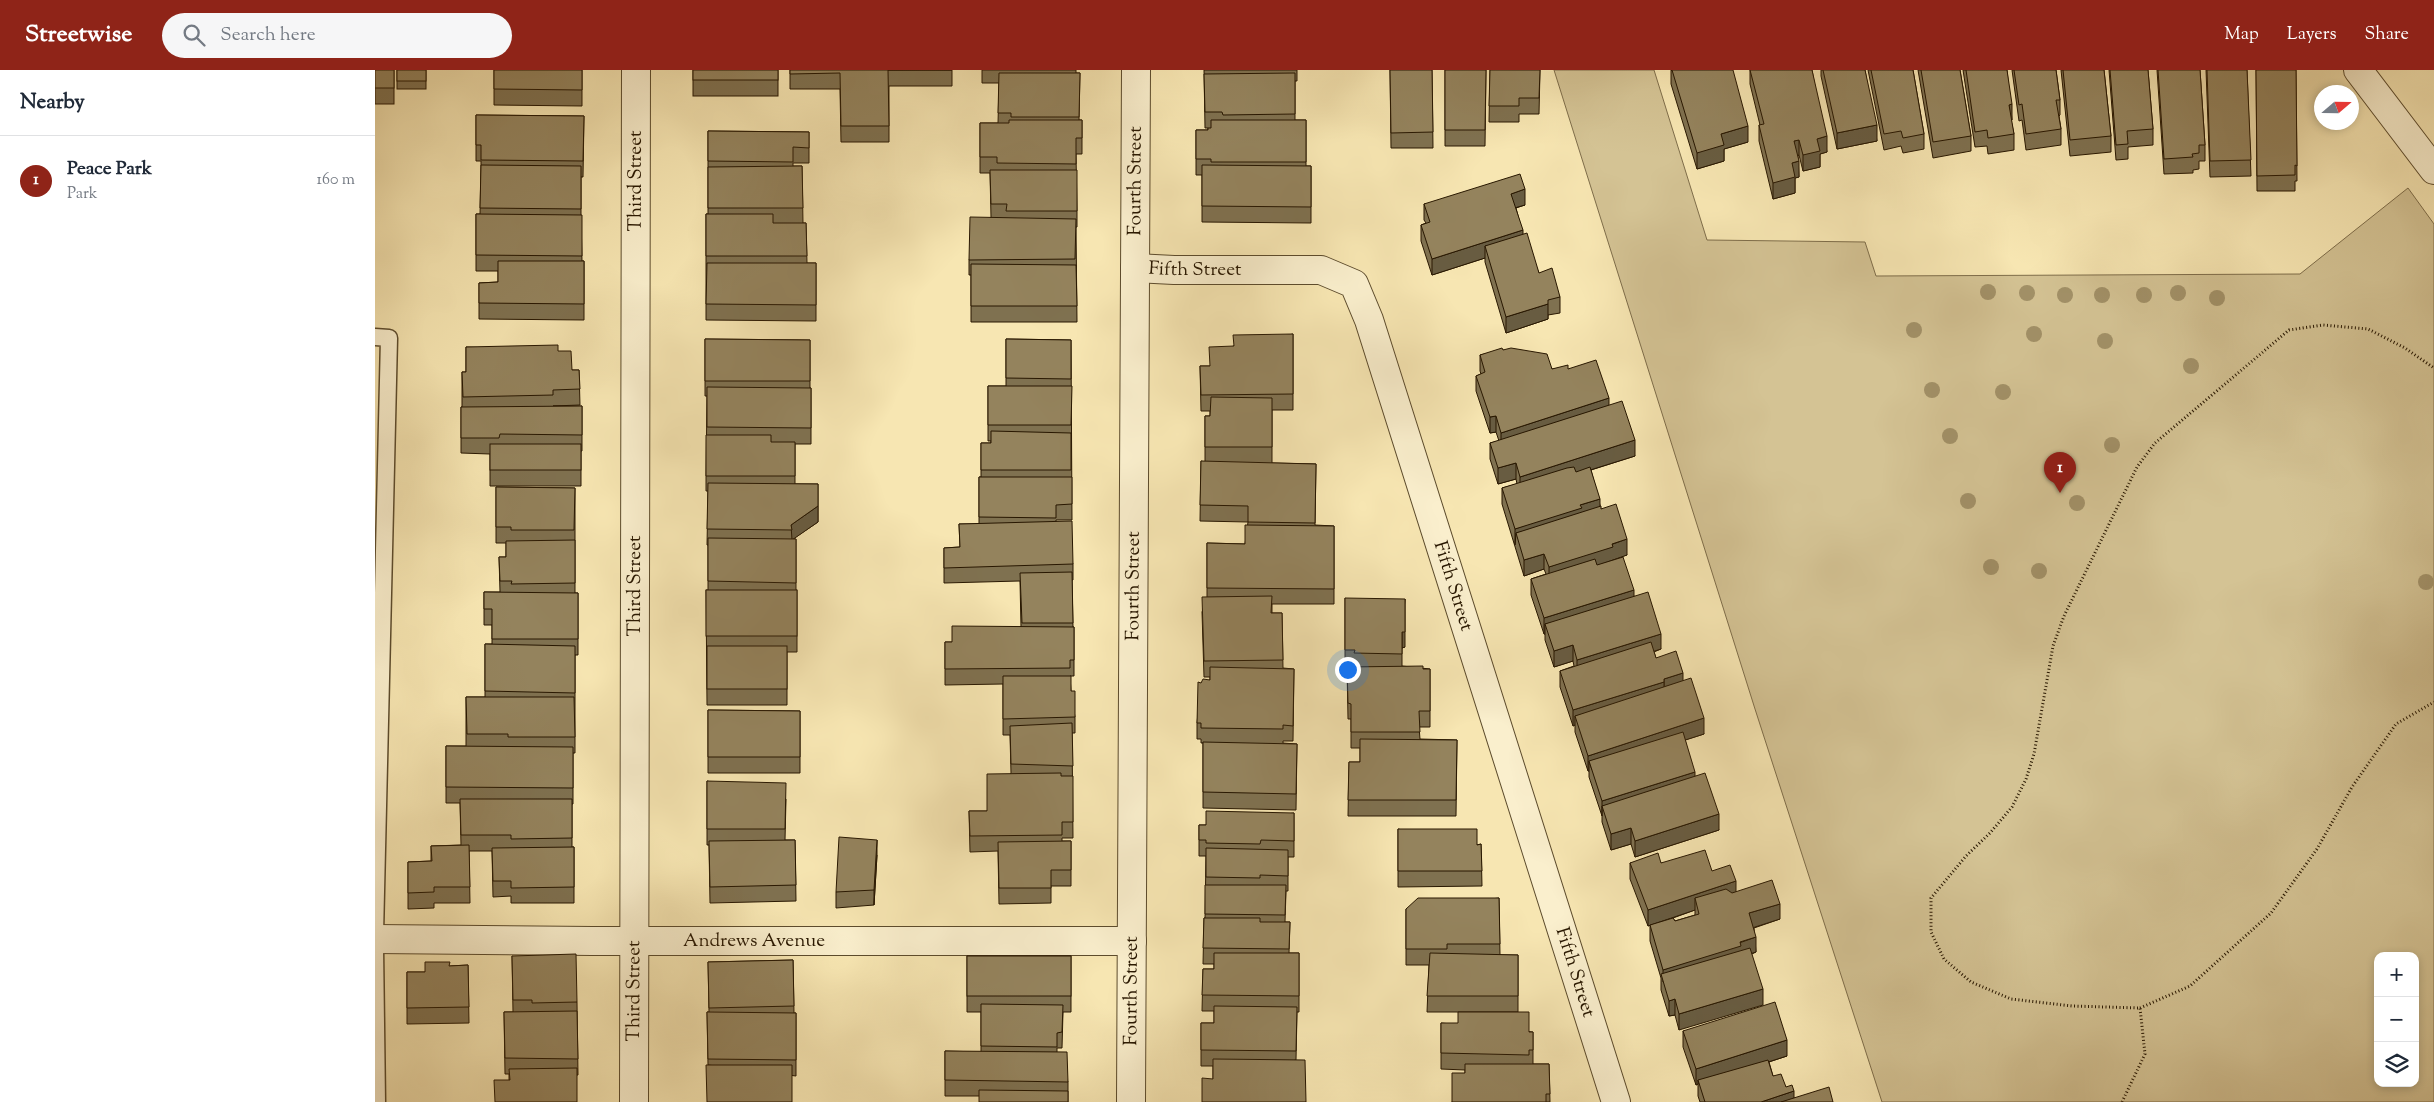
<!DOCTYPE html>
<meta charset="utf-8">
<style>
body{margin:0;font-family:"Sorts Mill Goudy",serif;background:#f6f6f7;color:#1f2937}
.controls{position:absolute;right:15px;bottom:15px;display:grid;overflow:hidden;border-radius:10px;box-shadow:0 2px 8px #0003}
.controls button{width:45px;height:45px;display:grid;place-items:center;padding:0;border:0;border-bottom:1px solid #e0e1e3;background:#fff;color:#1f2937;font:25px sans-serif}
.compass{position:absolute;left:1939px;top:15px;width:45px;height:45px;border-radius:50%;background:#fff;box-shadow:0 2px 8px #0003;rotate:70deg}
.you{position:absolute;left:972px;top:599px;width:18px;height:18px;margin:-12px;border:4px solid #fff;border-radius:50%;background:#1a73e8;box-shadow:0 0 0 8px #1a73e833}
.badge{display:grid;place-items:center;width:32px;height:32px;border-radius:50%;background:#8f2418;color:#fff;font-size:16px;font-weight:700}
.pin{position:absolute;translate:-50% -41px;filter:drop-shadow(0 1px 2px #0008)}
.pin::after{content:'';position:absolute;top:26px;width:18px;height:15px;background:inherit;clip-path:polygon(0 0,100% 0,50% 100%)}
.list{margin:0;padding:0;list-style:none}
h2{display:flex;justify-content:space-between;align-items:center;height:65px;margin:0;padding:0 20px;font-size:21px}
h2 small{font-size:16px;font-weight:400;color:#747a83}
.list li{display:grid;grid-template-columns:32px 1fr auto;gap:15px;align-items:center;box-sizing:border-box;height:90px;padding:0 20px;border-top:1px solid #e0e1e3}
.list b{display:block;font-size:19px;white-space:nowrap}
.list p{margin:0;font-size:16px;white-space:nowrap;color:#747a83}
.list em{font-size:16px;font-style:normal;color:#747a83}
.icon{flex:none;width:28px;height:28px;fill:none;stroke:currentColor;stroke-width:2;stroke-linecap:round;stroke-linejoin:round}
.map{position:relative;flex:none;width:2059px;height:1032px;overflow:hidden}
header{display:flex;align-items:center;gap:30px;box-sizing:border-box;height:70px;padding:0 25px;background:#8f2418;color:#fff}
header strong{font-size:24px}
nav{display:flex;gap:28px;margin-inline-start:auto;font-size:18px}
.search{width:350px;height:45px;background:#f6f6f7;display:flex;align-items:center;gap:12px;box-sizing:border-box;padding:0 18px;border-radius:28px;color:#747a83;font-size:19px}
main{display:flex}
aside{flex:1;background:#fff}
.map>svg:first-child{display:block}
.green{fill:#d4c394;stroke:#7e6d4a;fill-rule:evenodd}
.lines{fill:none;stroke-linecap:round;stroke-linejoin:round}
.service-casing{stroke:#5c4b2c;stroke-width:19}
.minor-casing{stroke:#5c4b2c;stroke-width:30}
.tertiary-casing{stroke:#5c4b2c;stroke-width:30}
.path{stroke:#281700;stroke-width:3;stroke-dasharray:1 2.5;stroke-linecap:butt}
.service{stroke:#faefcd;stroke-width:16}
.minor{stroke:#faefcd;stroke-width:28}
.tertiary{stroke:#faefcd;stroke-width:28}
.tree{fill:#a29168}
.wall{fill:#7f7150;stroke:#281700;fill-rule:evenodd}
.shaded-wall{fill:#685c41;stroke:#281700}
.building{fill:#94835d;stroke:#281700}
.labels{text-anchor:middle;dominant-baseline:central;stroke-width:4;stroke-linejoin:round;paint-order:stroke}
.street-label{font-size:19px;fill:#281700;stroke:#faefcd}
</style>
<header>
<strong>Streetwise</strong>
<div class="search"><svg class="icon" aria-label="search" viewBox="0 0 24 24"><circle cx="10" cy="10" r="6"/><path d="M15 15l6 6"/></svg>Search here</div>
<nav><a>Map</a><a>Layers</a><a>Share</a></nav>
</header>
<main>
<aside>
<h2>Nearby<small></small></h2>
<ul class="list">
<li><span class="badge">1</span><div><b>Peace Park</b><p>Park</p></div><em>160 m</em></li>
</ul>
</aside>
<div class="map">
<svg width="2059" height="1032" viewBox="0 0 2059 1032">
<rect width="100%" height="100%" fill="#f7e6b2"/>
<filter id="stains"><feTurbulence type="fractalNoise" baseFrequency=".004" numOctaves="4"/><feColorMatrix values="0 0 0 0 .2 0 0 0 0 .09 0 0 0 0 .02 0 0 0 .5 -.17"/></filter>
<radialGradient id="worn" r=".72"><stop offset=".6" stop-color="#630" stop-opacity="0"/><stop offset="1" stop-color="#630" stop-opacity=".3"/></radialGradient>
<path class="green" d="M1179 0H1279L1332 170 1490 172 1501 206 1925 204 2033 118 2059 154V1032H1507L1380 639ZM2003 886H2040V1013H2003Z"/>
<g class="lines">
<g class="service-casing">
<g id="service">
<polyline points="0,267 14,268 0,864"/>
<polyline points="0,877 2,1032"/>
</g>
</g>
<g class="minor-casing">
<g id="minor">
<path id="s1" d="M760 198 799 200H946L979 214 994 250 1241 1032"/>
<path id="s2" d="M0 869 218 871H757"/>
<path id="s3" d="M259 1032 261 0"/>
<path id="s4" d="M756 1032 761 0"/>
</g>
</g>
<g class="tertiary-casing">
<polyline id="tertiary" points="1983,0 2059,100"/>
</g>
<g class="path">
<polyline points="1765,938 1815,916 1896,843 1942,779 1977,717 2021,654 2059,632"/>
<polyline points="1747,1032 1770,984 1765,938 1697,936 1636,929 1596,912 1569,889 1556,862 1556,828 1591,786 1615,763 1637,737 1651,709 1659,684 1678,576 1689,546 1762,397 1780,373 1914,260 1948,255 1993,259 2030,278 2059,298"/>
</g>
<use href="#service" class="service"/>
<use href="#minor" class="minor"/>
<use href="#tertiary" class="tertiary"/>
</g>
<g class="tree">
<circle cx="1613" cy="222" r="8"/>
<circle cx="1652" cy="223" r="8"/>
<circle cx="1803" cy="223" r="8"/>
<circle cx="1690" cy="225" r="8"/>
<circle cx="1727" cy="225" r="8"/>
<circle cx="1769" cy="225" r="8"/>
<circle cx="1842" cy="228" r="8"/>
<circle cx="1539" cy="260" r="8"/>
<circle cx="1659" cy="264" r="8"/>
<circle cx="1730" cy="271" r="8"/>
<circle cx="1816" cy="296" r="8"/>
<circle cx="1557" cy="320" r="8"/>
<circle cx="1628" cy="322" r="8"/>
<circle cx="1575" cy="366" r="8"/>
<circle cx="1737" cy="375" r="8"/>
<circle cx="1593" cy="431" r="8"/>
<circle cx="1702" cy="433" r="8"/>
<circle cx="1616" cy="497" r="8"/>
<circle cx="1664" cy="501" r="8"/>
<circle cx="2051" cy="512" r="8"/>
</g>
<g class="wall">
<rect x="0" y="0" width="19" height="34"/>
<rect x="22" y="0" width="29" height="19"/>
<polygon points="119,0 207,0 207,36 119,35"/>
<rect x="318" y="0" width="85" height="26"/>
<polygon points="415,0 577,0 577,16 514,16 514,72 466,72 465,19 415,19"/>
<polygon points="607,0 701,0 701,3 705,3 704,50 707,50 707,84 701,84 702,141 702,157 701,157 702,252 596,252 596,205 594,205 594,190 616,147 615,103 605,103 605,53 623,53 624,13 607,13"/>
<polygon points="829,0 922,0 922,11 920,11 920,50 931,50 931,96 936,96 936,153 827,152 827,105 821,105 821,60 833,60 833,58 830,58"/>
<polygon points="1015,0 1057,0 1058,78 1016,78"/>
<polygon points="1070,0 1111,0 1110,76 1070,76"/>
<polygon points="1115,0 1165,0 1164,44 1144,44 1144,52 1114,52"/>
<polygon points="1296,0 1373,72 1349,79 1349,91 1322,99 1296,14"/>
<polygon points="1375,0 1437,0 1452,82 1445,84 1445,97 1428,101 1424,85 1423,86 1424,107 1420,108 1420,123 1398,129 1384,71 1384,55 1385,55 1375,14"/>
<polygon points="1446,0 1490,0 1502,71 1462,79 1446,6"/>
<polygon points="1493,0 1538,0 1549,64 1549,79 1528,83 1526,76 1509,80"/>
<polygon points="1543,0 1585,0 1596,66 1596,81 1558,88"/>
<polygon points="1588,0 1632,0 1637,50 1636,50 1639,64 1639,80 1613,84 1612,76 1600,77"/>
<polygon points="1637,0 1681,0 1685,30 1685,45 1684,46 1686,59 1686,75 1651,80 1647,50 1644,51"/>
<polygon points="1686,0 1729,0 1736,66 1736,82 1695,86"/>
<polygon points="1734,0 1773,0 1778,59 1778,75 1753,77 1753,89 1741,90"/>
<polygon points="1782,0 1825,0 1830,75 1830,91 1824,91 1824,99 1818,100 1818,103 1789,104"/>
<polygon points="1831,0 1872,0 1876,106 1835,107"/>
<polygon points="1881,0 1921,0 1922,111 1920,111 1920,121 1882,121"/>
<polygon points="101,45 209,46 208,107 206,107 206,145 207,191 209,191 209,250 104,249 104,213 123,212 123,201 101,201 101,144 105,144 106,95 106,91 101,91"/>
<polygon points="333,61 434,62 434,93 418,93 418,96 427,96 428,153 431,153 432,193 441,193 441,251 331,250 331,144 333,144"/>
<polygon points="1049,134 1150,135 1141,138 1148,165 1164,203 1185,227 1185,243 1173,245 1173,249 1131,263 1110,192 1110,188 1057,205 1046,171 1046,155 1051,153 1049,150"/>
<polygon points="918,264 918,340 897,340 897,393 941,394 940,455 959,456 959,534 897,534 897,543 907,543 908,598 919,599 918,671 908,671 908,673 922,674 921,740 828,738 828,673 826,673 826,669 822,669 822,653 826,613 835,610 835,607 829,607 827,542 832,527 832,473 870,474 873,452 825,451 826,391 830,392 830,346 835,346 835,341 826,341 825,296 835,296 858,276"/>
<polygon points="330,269 435,270 435,318 436,318 436,374 420,374 420,414 443,414 443,452 418,469 421,469 421,520 422,520 422,582 412,582 412,635 332,635 331,520 333,520 333,475 332,475 333,421 331,421 331,406 332,326 330,326"/>
<polygon points="631,269 696,270 697,450 681,450 681,452 698,494 698,510 697,510 698,557 699,557 699,606 695,606 696,621 700,647 700,663 697,663 698,768 687,768 687,771 696,771 696,816 676,816 676,833 624,834 623,781 595,782 594,741 612,741 636,703 635,665 628,665 628,614 570,615 570,572 577,572 646,557 645,511 569,513 569,478 585,477 584,454 604,454 604,407 606,407 606,373 616,373 616,371 613,371 613,316 631,316"/>
<polygon points="91,277 183,281 197,300 204,300 205,335 178,336 207,336 207,381 206,381 206,416 115,416 115,384 86,383 86,337 87,337 87,302 91,302"/>
<polygon points="1128,280 1177,299 1193,299 1234,336 1260,386 1216,400 1226,439 1252,485 1238,489 1259,526 1286,579 1279,582 1281,588 1308,611 1329,664 1310,670 1320,707 1344,760 1260,787 1256,774 1236,780 1227,752 1227,746 1214,707 1214,701 1213,701 1200,662 1200,655 1198,656 1185,617 1185,601 1199,596 1198,591 1179,597 1170,570 1170,564 1169,564 1156,525 1156,509 1171,504 1169,499 1149,506 1127,434 1127,418 1142,414 1141,409 1123,414 1115,389 1115,373 1124,371 1121,362 1115,363 1101,321 1101,306 1106,304 1105,301 1105,285"/>
<polygon points="121,417 200,418 200,523 203,523 203,585 200,585 200,683 198,683 198,734 197,734 197,777 199,777 199,833 136,833 136,826 118,827 117,781 94,781 95,833 59,833 59,838 33,839 33,792 56,791 56,776 86,775 85,733 71,733 71,676 91,676 91,627 110,627 110,574 117,574 117,555 109,555 109,522 125,522 124,487 131,487 131,473 121,473"/>
<polygon points="970,528 1030,577 1027,578 1027,596 1055,599 1055,657 1044,657 1045,669 1082,670 1081,746 973,746 974,692 985,692 985,678 976,678 976,649 973,649 972,597 979,597 979,596 970,595"/>
<polygon points="333,640 425,641 425,703 333,703"/>
<polygon points="332,711 411,729 410,770 420,770 421,831 335,833 334,775 332,775"/>
<polygon points="919,743 919,787 913,787 913,821 911,821 910,852 915,852 914,883 924,883 924,942 922,942 921,990 838,1009 838,996 826,996 826,953 839,953 839,941 827,941 828,899 839,899 839,894 828,894 829,848 830,848 831,786 824,786 824,755 831,755"/>
<polygon points="1023,759 1102,775 1106,774 1107,816 1023,817"/>
<polygon points="502,785 499,835 461,838 461,822"/>
<path d="M1255 793H1286L1337 801 1361 822 1405 849 1379 858 1381 882 1377 884 1304 960 1300 945 1294 946 1286 920V908L1275 871V855L1273 856 1255 809ZM1320 840V845L1300 851 1298 848Z"/>
<polygon points="1124,828 1125,885 1143,885 1143,942 1052,942 1054,895 1031,895 1031,839"/>
<polygon points="137,886 202,932 203,1005 134,1010 134,1004 130,1004 129,942 138,942"/>
<polygon points="592,886 696,886 696,942 688,942 687,978 682,978 682,982 693,1012 693,1032 604,1026 570,1026 570,981 606,982 606,942 592,942"/>
<polygon points="418,890 419,943 421,943 421,1006 333,995 332,942 334,942 333,892"/>
<polygon points="93,895 94,953 32,954 32,902 50,902 75,896"/>
<polygon points="1066,953 1158,962 1158,994 1174,994 1175,1032 1077,1032 1090,1003 1090,1000 1066,999"/>
<polygon points="1308,961 1412,986 1394,992 1398,1006 1411,1017 1419,1028 1458,1032 1325,1032 1323,1026 1323,1014 1321,1015 1308,977"/>
</g>
<g class="shaded-wall">
<polygon points="1637,34 1637,50 1634,51 1634,35"/>
<polygon points="1502,55 1502,71 1462,79 1462,63"/>
<polygon points="1373,56 1373,72 1349,79 1349,91 1322,99 1322,83 1346,64"/>
<polygon points="1452,66 1452,82 1445,84 1445,97 1428,101 1428,85 1442,69"/>
<polygon points="1424,70 1424,85 1419,87 1419,71"/>
<polygon points="1424,91 1424,107 1420,108 1420,123 1398,129 1398,113 1417,93"/>
<polygon points="1150,119 1150,135 1136,139 1136,124"/>
<polygon points="1148,160 1148,176 1110,176 1110,188 1057,205 1057,189"/>
<polygon points="1173,234 1173,249 1131,263 1131,247"/>
<polygon points="1234,328 1234,344 1126,379 1126,363"/>
<polygon points="1121,346 1121,362 1115,363 1115,347"/>
<polygon points="1260,370 1260,386 1145,422 1145,407"/>
<polygon points="1141,393 1141,409 1123,414 1123,398"/>
<polygon points="1225,429 1225,444 1141,463 1140,475 1140,459 1205,435"/>
<polygon points="443,436 443,452 417,470 416,455"/>
<polygon points="1252,469 1252,485 1174,513 1174,497"/>
<polygon points="1169,484 1169,499 1149,506 1149,490"/>
<polygon points="1259,520 1259,536 1170,554 1170,564 1169,564 1169,548"/>
<polygon points="1030,529 1030,577 1027,578 1027,562"/>
<polygon points="1286,564 1286,579 1202,606 1202,590"/>
<polygon points="1198,575 1198,591 1179,597 1179,581"/>
<polygon points="1308,603 1308,619 1289,625 1289,609"/>
<polygon points="1289,612 1289,628 1200,646 1200,655 1198,656 1198,640"/>
<polygon points="1329,648 1329,664 1217,700 1214,691 1214,701 1213,701 1213,686"/>
<polygon points="1320,702 1320,718 1227,736 1227,746 1227,731"/>
<polygon points="1344,744 1344,760 1260,787 1260,771"/>
<polygon points="1256,758 1256,774 1236,780 1236,764"/>
<polygon points="502,770 502,785 499,835 499,820"/>
<polygon points="1361,811 1361,827 1320,828 1320,840 1273,856 1273,840"/>
<polygon points="1405,834 1405,849 1374,859 1374,843"/>
<polygon points="1381,867 1381,882 1288,912 1288,900"/>
<polygon points="1388,919 1388,935 1304,960 1304,944"/>
<polygon points="1300,929 1300,945 1294,946 1294,931"/>
<polygon points="1412,970 1412,986 1324,1014 1323,1010 1323,1014 1321,1015 1321,999"/>
<polygon points="1419,1021 1419,1032 1386,1032"/>
</g>
<g class="building">
<rect x="0" y="0" width="19" height="18"/>
<rect x="22" y="0" width="29" height="11"/>
<polygon points="119,0 207,0 207,20 119,19"/>
<rect x="318" y="0" width="85" height="10"/>
<polygon points="415,0 577,0 513,0 514,56 466,56 465,3 415,4"/>
<polygon points="1015,0 1057,0 1058,62 1016,63"/>
<polygon points="1070,0 1111,0 1110,60 1070,60"/>
<polygon points="1115,0 1165,0 1164,28 1144,28 1144,36 1114,36"/>
<polygon points="1297,0 1358,0 1373,56 1346,64 1349,75 1322,83"/>
<polygon points="1375,0 1437,0 1452,66 1442,69 1445,81 1428,85 1424,70 1419,71 1424,91 1417,93 1420,107 1398,113 1384,55 1389,54"/>
<polygon points="1448,0 1490,0 1502,55 1462,63"/>
<polygon points="1496,0 1538,0 1549,64 1528,68 1526,61 1509,64"/>
<polygon points="1546,0 1585,0 1596,66 1558,72"/>
<polygon points="1591,0 1632,0 1637,34 1634,35 1639,64 1613,68 1612,60 1600,62"/>
<polygon points="1639,0 1681,0 1685,30 1681,30 1686,59 1651,64 1647,34 1644,35"/>
<polygon points="1688,0 1729,0 1736,66 1695,70"/>
<polygon points="1735,0 1773,0 1778,59 1752,61 1753,74 1741,75"/>
<polygon points="1783,0 1825,0 1830,75 1824,75 1824,83 1817,84 1818,87 1789,89"/>
<polygon points="1832,0 1872,0 1876,90 1835,91"/>
<polygon points="1881,0 1921,0 1922,96 1920,95 1920,105 1882,106"/>
<polygon points="624,3 705,3 704,47 636,47 636,43 623,43"/>
<polygon points="920,3 920,44 848,45 847,42 830,42 829,4"/>
<polygon points="101,45 209,46 208,91 106,90 106,75 101,75"/>
<polygon points="634,50 707,50 707,68 701,68 701,94 622,93 622,87 605,87 605,53 634,53"/>
<polygon points="836,50 931,50 931,92 836,92 836,89 821,89 821,60 833,60 833,58 836,58"/>
<polygon points="333,61 434,62 434,78 418,77 418,92 333,91"/>
<polygon points="106,95 206,96 206,139 105,138"/>
<polygon points="827,95 936,96 936,137 827,136"/>
<polygon points="427,96 428,138 333,138 333,97"/>
<polygon points="615,100 702,100 702,141 631,141 632,134 616,134"/>
<polygon points="1145,104 1150,119 1136,124 1148,160 1057,189 1046,155 1055,152 1049,134"/>
<polygon points="101,144 207,145 207,186 101,185"/>
<polygon points="331,144 398,144 398,153 431,153 432,186 331,186"/>
<polygon points="595,147 701,149 700,189 594,190"/>
<polygon points="1152,163 1164,203 1177,198 1185,227 1173,230 1173,234 1131,247 1110,176"/>
<polygon points="123,191 209,191 209,234 104,233 104,213 123,212"/>
<polygon points="332,193 441,193 441,235 331,234"/>
<polygon points="596,194 701,195 702,236 596,236"/>
<polygon points="918,264 918,324 826,325 825,296 835,296 834,277 859,276 858,265"/>
<polygon points="330,269 435,270 435,311 330,311"/>
<polygon points="631,269 696,270 696,309 631,308"/>
<polygon points="183,275 183,281 196,281 197,300 204,300 205,319 178,320 178,325 88,327 87,302 91,302 91,277"/>
<polygon points="1127,278 1128,280 1136,278 1172,284 1177,299 1193,295 1193,299 1221,290 1234,328 1126,363 1121,346 1115,347 1101,306 1110,302 1105,285"/>
<polygon points="613,316 697,316 696,355 613,355"/>
<polygon points="332,317 436,318 436,358 332,357"/>
<polygon points="836,327 897,328 897,377 830,377 830,346 835,346"/>
<polygon points="1247,331 1260,370 1145,407 1141,393 1123,398 1115,373"/>
<polygon points="207,336 207,365 125,364 124,368 86,368 86,337"/>
<polygon points="616,361 696,363 696,400 606,400 606,373 616,373"/>
<polygon points="331,365 396,365 396,372 420,372 420,406 331,406"/>
<rect x="115" y="374" width="91" height="26"/>
<polygon points="826,391 941,394 940,453 873,452 873,436 825,435"/>
<polygon points="1199,397 1201,402 1215,397 1225,429 1205,435 1207,438 1140,459 1127,418 1192,398"/>
<polygon points="604,407 697,407 697,434 681,435 681,448 604,447"/>
<polygon points="333,413 443,414 443,436 416,455 417,460 332,459"/>
<polygon points="121,417 200,418 199,460 136,460 136,457 121,457"/>
<polygon points="1241,434 1252,469 1237,474 1238,477 1174,497 1169,484 1149,490 1141,463 1226,436 1226,439"/>
<polygon points="697,451 698,494 569,498 569,478 585,477 584,454"/>
<polygon points="870,455 959,456 959,519 832,518 832,473 870,474"/>
<polygon points="333,468 421,469 421,513 333,511"/>
<polygon points="200,470 200,513 136,514 137,511 125,511 124,487 131,487 131,471"/>
<polygon points="1248,487 1259,520 1169,548 1156,509 1220,489 1222,495"/>
<polygon points="697,502 698,553 647,553 645,503"/>
<rect x="331" y="520" width="91" height="46"/>
<polygon points="109,522 203,523 203,569 117,569 117,539 109,539"/>
<polygon points="1273,522 1286,564 1202,590 1198,575 1179,581 1170,554"/>
<polygon points="897,526 896,543 907,543 908,590 829,591 827,527"/>
<polygon points="970,528 1030,529 1030,562 1027,562 1027,584 979,583 980,580 970,580"/>
<polygon points="577,556 699,557 699,590 695,590 695,598 570,599 570,572 577,572"/>
<polygon points="1276,572 1281,588 1301,581 1308,603 1289,609 1289,612 1198,640 1185,601"/>
<polygon points="110,574 200,576 200,623 110,621"/>
<rect x="332" y="576" width="80" height="43"/>
<polygon points="1048,596 1048,599 1055,599 1055,641 1044,641 1045,662 976,662 976,634 973,633 972,597"/>
<polygon points="835,597 919,599 918,656 908,655 908,659 826,658 826,653 822,653 823,612 826,613 828,609 835,610"/>
<polygon points="628,606 696,606 696,621 700,621 700,647 628,649"/>
<polygon points="1316,608 1329,648 1213,686 1200,646"/>
<polygon points="91,627 199,627 200,667 133,667 133,664 92,664"/>
<polygon points="333,640 425,641 425,687 333,687"/>
<polygon points="697,653 698,696 636,694 635,656"/>
<polygon points="1308,662 1320,702 1227,731 1214,691"/>
<polygon points="985,669 1082,670 1081,730 973,730 974,692 985,692"/>
<polygon points="828,672 922,674 921,724 828,722"/>
<polygon points="71,676 198,677 198,718 71,717"/>
<polygon points="686,703 686,706 698,706 698,752 687,752 687,765 595,766 594,741 612,741 612,704"/>
<polygon points="1330,703 1344,744 1260,771 1256,758 1236,764 1227,736"/>
<polygon points="332,711 411,713 410,759 332,759"/>
<polygon points="85,729 197,729 197,768 136,769 136,765 86,765"/>
<polygon points="831,741 919,743 919,771 886,770 885,774 831,773 831,770 824,770 824,755 831,755"/>
<polygon points="1023,759 1102,759 1102,775 1106,774 1107,801 1023,801"/>
<polygon points="464,767 502,770 499,820 461,822"/>
<polygon points="420,770 421,815 335,817 334,771"/>
<polygon points="696,771 696,800 676,800 676,818 624,818 623,772"/>
<polygon points="94,775 95,817 59,817 59,822 33,823 33,792 57,791 56,776"/>
<polygon points="199,777 199,817 136,818 136,811 118,811 117,778"/>
<polygon points="831,778 913,780 913,806 885,805 885,808 831,807"/>
<polygon points="1330,780 1337,801 1355,795 1361,811 1273,840 1255,793 1283,783 1286,793"/>
<polygon points="1397,810 1405,834 1374,843 1381,867 1365,872 1366,876 1288,900 1275,855 1298,848 1300,851 1324,844 1320,828 1351,819 1357,823"/>
<polygon points="830,815 911,815 910,845 830,844"/>
<polygon points="1043,828 1124,828 1125,874 1072,874 1072,879 1031,879 1031,839"/>
<polygon points="829,848 885,848 885,852 915,852 914,879 828,878"/>
<polygon points="1375,878 1388,919 1304,944 1300,929 1294,931 1286,904"/>
<polygon points="839,883 924,883 924,926 827,925 828,899 839,899"/>
<polygon points="1055,883 1143,885 1143,926 1052,926"/>
<polygon points="201,884 202,932 157,933 157,930 138,930 137,886"/>
<rect x="592" y="886" width="104" height="40"/>
<polygon points="418,890 419,936 334,938 333,892"/>
<polygon points="50,892 75,892 74,896 93,895 94,937 32,938 32,902 50,902"/>
<polygon points="1400,932 1412,970 1321,999 1308,961"/>
<polygon points="606,934 688,935 687,962 682,963 682,977 606,976"/>
<polygon points="839,936 922,937 921,981 826,980 826,953 839,953"/>
<polygon points="202,941 203,989 130,988 129,942"/>
<polygon points="332,942 421,943 421,990 333,989"/>
<polygon points="1083,942 1154,942 1154,962 1158,962 1158,980 1154,980 1154,985 1066,983 1066,953 1083,953"/>
<polygon points="570,981 692,982 693,1012 570,1010"/>
<polygon points="838,989 930,990 931,1032 827,1032 827,1008 838,1009"/>
<polygon points="1393,990 1398,1006 1406,1004 1411,1017 1417,1015 1419,1021 1386,1032 1330,1032 1323,1010"/>
<polygon points="1090,994 1174,994 1175,1024 1171,1024 1171,1032 1077,1032 1077,1003 1090,1003"/>
<polygon points="331,995 417,995 417,1032 332,1032"/>
<polygon points="202,998 202,1032 120,1032 119,1010 135,1010 134,999"/>
<polygon points="1454,1017 1458,1032 1406,1032"/>
<polygon points="604,1020 693,1021 693,1032 604,1032"/>
</g>
<g class="labels">
<g class="street-label">
<text stroke="none"><textPath href="#s3" startOffset="921">Third Street</textPath></text>
<text stroke="none"><textPath href="#s4" startOffset="921">Fourth Street</textPath></text>
<text stroke="none"><textPath href="#s1" startOffset="60">Fifth Street</textPath></text>
<text stroke="none"><textPath href="#s3" startOffset="516">Third Street</textPath></text>
<text stroke="none"><textPath href="#s4" startOffset="516">Fourth Street</textPath></text>
<text stroke="none"><textPath href="#s1" startOffset="540">Fifth Street</textPath></text>
<text stroke="none"><textPath href="#s2" startOffset="379">Andrews Avenue</textPath></text>
<text stroke="none"><textPath href="#s1" startOffset="945">Fifth Street</textPath></text>
<text stroke="none"><textPath href="#s3" startOffset="111">Third Street</textPath></text>
<text stroke="none"><textPath href="#s4" startOffset="111">Fourth Street</textPath></text>
</g>
</g>
<rect width="100%" height="100%" filter="url(#stains)"/>
<rect width="100%" height="100%" fill="url(#worn)"/>
</svg>
<div class="controls">
<button>+</button>
<button>−</button>
<button><svg class="icon" aria-label="layers" viewBox="0 0 24 24"><path d="M12 4l9 5-9 5-9-5zM3 14l9 5 9-5"/></svg></button>
</div>
<svg class="compass" viewBox="-18 -18 36 36"><path d="M0-13l5 13h-10z" fill="#e53935"/><path d="M0 13l5-13h-10z" fill="#747a83"/></svg>
<div class="you"></div>
<div class="pin badge" style="left:1685px;top:423px">1</div>
</div>
</main>
